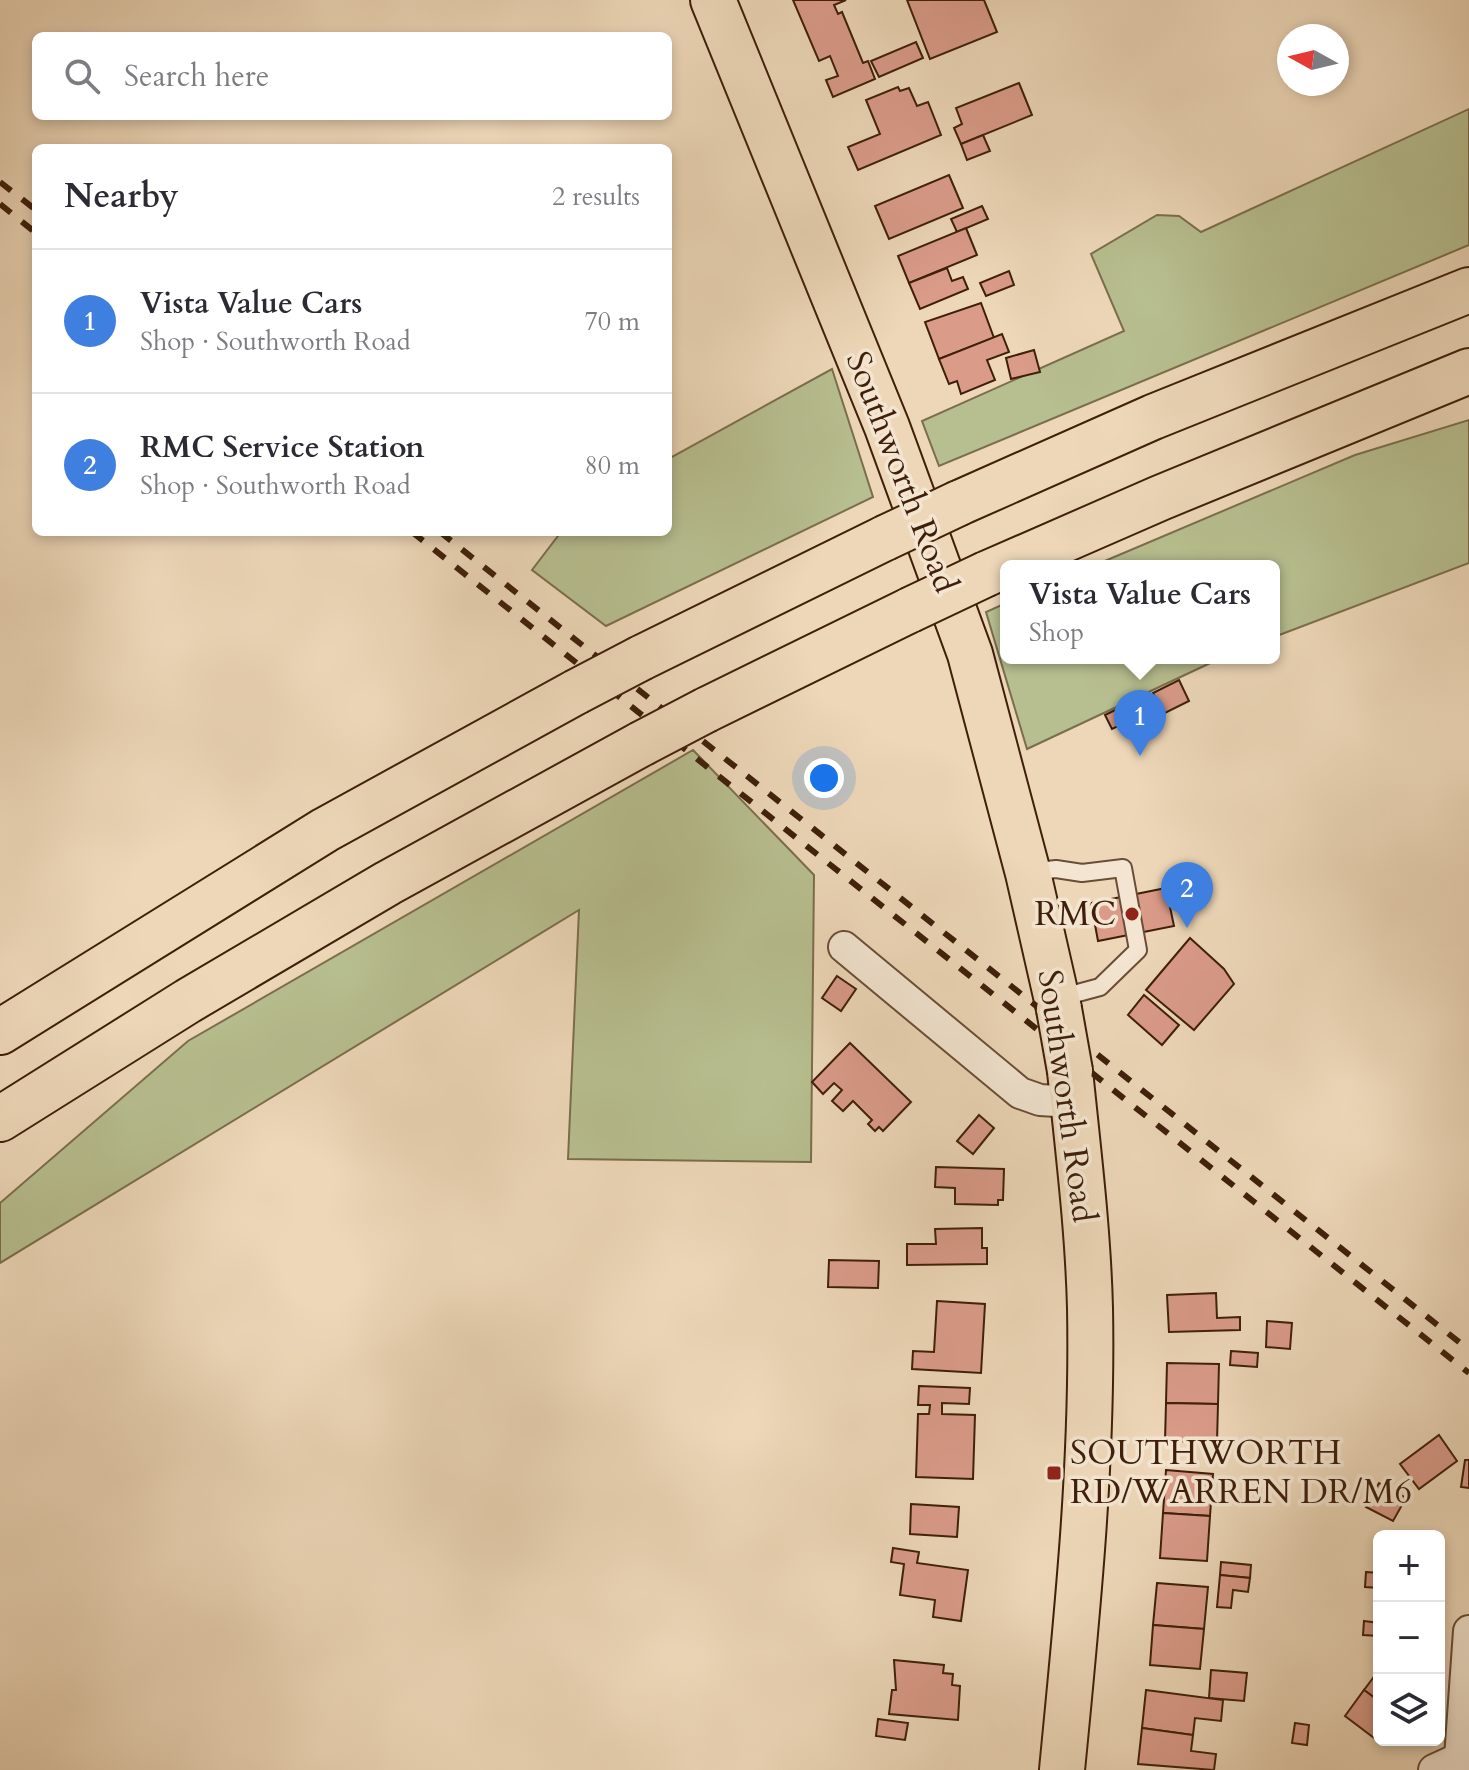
<!DOCTYPE html>
<meta charset="utf-8">
<style>
body{margin:0;font-family:Cardo,serif;background:#f2f2f3;color:#2b2b33}
.controls{position:absolute;right:24px;bottom:24px;display:grid;overflow:hidden;border-radius:12px;box-shadow:0 4px 12px #0003}
.controls button{width:72px;height:72px;display:grid;place-items:center;padding:0;border:0;border-bottom:2px solid #e1e1e2;background:#fff;color:#2b2b33;font:40px sans-serif}
.compass{position:absolute;left:1277px;top:24px;width:72px;height:72px;border-radius:50%;background:#fff;box-shadow:0 4px 12px #0003;rotate:278deg}
.you{position:absolute;left:824px;top:778px;width:28px;height:28px;margin:-20px;border:6px solid #fff;border-radius:50%;background:#1a73e8;box-shadow:0 0 0 12px #1a73e833}
.badge{display:grid;place-items:center;width:52px;height:52px;border-radius:50%;background:#ea580c;color:#fff;font-size:26px;font-weight:700}
.pin{position:absolute;translate:-50% -66px;filter:drop-shadow(0 2px 4px #0008)}
.pin::after{content:'';position:absolute;top:42px;width:28px;height:24px;background:inherit;clip-path:polygon(0 0,100% 0,50% 100%)}
.popup{position:absolute;left:1000px;top:560px;width:280px;height:104px;box-sizing:border-box;display:grid;place-content:center;border-radius:12px;background:#fff;filter:drop-shadow(0 2px 6px #0005);font-size:26px;white-space:nowrap;color:#7c7c81}
.popup b{font-size:30px;color:#2b2b33}
.popup::after{content:'';position:absolute;left:50%;top:100%;margin-left:-16px;border:16px solid transparent;border-top-color:#fff}
.list{margin:0;padding:0;list-style:none}
h2{display:flex;justify-content:space-between;align-items:center;height:104px;margin:0;padding:0 32px;font-size:34px}
h2 small{font-size:26px;font-weight:400;color:#7c7c81}
.list li{display:grid;grid-template-columns:52px 1fr auto;gap:24px;align-items:center;box-sizing:border-box;height:144px;padding:0 32px;border-top:2px solid #e1e1e2}
.list b{display:block;font-size:30px;white-space:nowrap}
.list p{margin:0;font-size:26px;white-space:nowrap;color:#7c7c81}
.list em{font-size:26px;font-style:normal;color:#7c7c81}
.icon{flex:none;width:44px;height:44px;fill:none;stroke:currentColor;stroke-width:2;stroke-linecap:round;stroke-linejoin:round}
.map{position:relative;flex:none;width:1469px;height:1770px;overflow:hidden}
.search{position:absolute;background:#fff;box-shadow:0 4px 12px #0003;left:32px;top:32px;width:640px;height:88px;display:flex;align-items:center;gap:20px;box-sizing:border-box;padding:0 28px;border-radius:12px;color:#7c7c81;font-size:30px}
.panel{position:absolute;background:#fff;box-shadow:0 4px 12px #0003;left:32px;top:144px;width:640px;height:392px;border-radius:12px}
.map>svg:first-child{display:block}
.green{fill:#b7be8f;stroke:#7b6e4c;stroke-width:2}
.building{fill:#da9b89;stroke:#3f1f0a;stroke-width:2}
.lines{fill:none;stroke-linecap:round;stroke-linejoin:round}
.service-casing{stroke:#6a4d36;stroke-width:20}
.minor-casing{stroke:#6a4d36;stroke-width:34}
.primary-casing{stroke:#3f1f0a;stroke-width:48}
.motorway-casing{stroke:#3f1f0a;stroke-width:48}
.service{stroke:#f3e5d1;stroke-width:16}
.minor{stroke:#f3e5d1;stroke-width:30}
.primary{stroke:#edd7b8;stroke-width:44}
.motorway{stroke:#edd7b8;stroke-width:44}
.rail{stroke:#3f1f0a;stroke-width:6;stroke-dasharray:14 14;stroke-linecap:butt}
.primary-bridge-casing{stroke:#3f1f0a;stroke-width:48;stroke-linecap:butt}
.motorway-bridge-casing{stroke:#3f1f0a;stroke-width:48;stroke-linecap:butt}
.primary-bridge{stroke:#edd7b8;stroke-width:44}
.motorway-bridge{stroke:#edd7b8;stroke-width:44}
.poi-dot{fill:#8f2418;stroke:#f3e5d1;stroke-width:3}
.labels{text-anchor:middle;dominant-baseline:central;stroke-width:7;stroke-linejoin:round;paint-order:stroke}
.street-label{font-size:34px;fill:#3f1f0a;stroke:#f3e5d1}
.poi-label{font-size:34px;fill:#3f1f0a;stroke:#f3e5d1;text-anchor:end}
</style>
<div class="map">
<svg width="1469" height="1770" viewBox="0 0 1469 1770">
<rect width="100%" height="100%" fill="#edd7b8"/>
<filter id="stains"><feTurbulence type="fractalNoise" baseFrequency=".0025" numOctaves="4"/><feColorMatrix values="0 0 0 0 .2 0 0 0 0 .09 0 0 0 0 .02 0 0 0 .5 -.17"/></filter>
<radialGradient id="worn" r=".72"><stop offset=".6" stop-color="#630" stop-opacity="0"/><stop offset="1" stop-color="#630" stop-opacity=".3"/></radialGradient>
<g class="green">
<polygon points="1469,109 1469,245 939,466 922,421 1124,331 1091,254 1157,215 1179,216 1201,232"/>
<polygon points="832,369 873,497 606,626 532,570 561,532 668,532 668,459"/>
<polygon points="1469,420 1469,563 1274,637 1274,566 1093,566 1355,455"/>
<polygon points="1006,603 1006,658 1221,658 1027,749 986,612"/>
<polygon points="693,750 814,875 811,1162 568,1159 579,910 0,1263 0,1203 188,1041"/>
</g>
<g class="building">
<polygon points="793,0 846,0 834,5 838,14 842,12 863,63 868,61 875,79 833,97 826,80 838,76 830,56 819,61"/>
<polygon points="907,0 984,0 997,32 930,59"/>
<polygon points="916,42 923,58 879,77 871,61"/>
<polygon points="1019,83 1032,115 961,144 954,128 962,124 956,108"/>
<polygon points="898,87 900,91 909,88 917,106 928,102 941,135 858,170 848,147 880,134 866,100"/>
<polygon points="983,135 990,151 967,160 961,144"/>
<polygon points="949,175 963,208 889,239 875,206"/>
<polygon points="982,206 988,219 957,232 951,219"/>
<polygon points="966,228 977,255 909,283 898,256"/>
<polygon points="947,268 952,281 963,277 968,289 920,309 909,283"/>
<polygon points="1009,271 1014,285 986,296 980,283"/>
<polygon points="981,303 994,338 939,359 925,322"/>
<polygon points="1002,334 1009,352 987,360 995,380 961,394 957,381 949,384 939,359"/>
<polygon points="1034,350 1040,372 1011,379 1006,358"/>
<polygon points="1179,680 1189,701 1163,714 1153,693"/>
<polygon points="1148,694 1155,709 1112,729 1105,715"/>
<polygon points="1166,888 1174,926 1098,941 1091,903"/>
<polygon points="1190,938 1224,969 1234,984 1194,1030 1146,990"/>
<polygon points="837,976 856,989 841,1011 822,998"/>
<polygon points="1144,995 1179,1025 1162,1045 1128,1015"/>
<polygon points="850,1043 911,1102 883,1131 879,1127 875,1131 868,1124 872,1120 853,1101 843,1111 832,1101 842,1090 834,1083 823,1094 812,1082"/>
<polygon points="979,1115 994,1128 973,1154 957,1141"/>
<polygon points="936,1167 1004,1169 1003,1200 998,1200 998,1205 955,1204 955,1188 935,1187"/>
<polygon points="982,1228 982,1248 987,1248 987,1264 907,1265 907,1244 936,1244 935,1229"/>
<polygon points="829,1260 879,1261 878,1288 828,1287"/>
<polygon points="1216,1293 1217,1318 1240,1317 1240,1330 1169,1332 1167,1295"/>
<polygon points="937,1301 985,1304 981,1373 912,1369 913,1351 934,1352"/>
<polygon points="1267,1321 1292,1323 1290,1349 1266,1347"/>
<polygon points="1231,1351 1258,1353 1257,1367 1230,1365"/>
<polygon points="1167,1363 1219,1364 1218,1404 1166,1403"/>
<polygon points="919,1386 970,1388 969,1404 942,1403 942,1414 975,1415 973,1479 916,1477 918,1414 929,1414 930,1405 918,1405"/>
<polygon points="1166,1403 1218,1404 1217,1442 1165,1441"/>
<polygon points="1439,1435 1457,1461 1419,1489 1400,1464"/>
<polygon points="1465,1460 1469,1460 1469,1488 1461,1487"/>
<polygon points="1166,1470 1213,1474 1210,1516 1163,1513"/>
<polygon points="1379,1483 1406,1498 1393,1521 1366,1507"/>
<polygon points="911,1504 959,1507 957,1537 910,1534"/>
<polygon points="1163,1513 1210,1516 1207,1561 1160,1558"/>
<polygon points="893,1548 919,1552 917,1563 968,1570 961,1621 933,1617 935,1600 900,1595 904,1564 891,1562"/>
<polygon points="1221,1562 1251,1565 1250,1578 1220,1575"/>
<polygon points="1366,1572 1379,1573 1379,1588 1365,1587"/>
<polygon points="1220,1575 1250,1578 1248,1592 1233,1590 1231,1608 1217,1607"/>
<polygon points="1157,1583 1208,1587 1204,1629 1153,1625"/>
<polygon points="1364,1621 1379,1623 1379,1636 1363,1635"/>
<polygon points="1153,1625 1204,1629 1200,1669 1150,1665"/>
<polygon points="894,1660 944,1665 943,1673 953,1674 952,1685 960,1686 958,1720 889,1714 892,1690 896,1690"/>
<polygon points="1211,1670 1247,1673 1244,1701 1209,1698"/>
<polygon points="1379,1670 1379,1701 1364,1690"/>
<polygon points="1146,1690 1223,1700 1221,1721 1195,1718 1193,1735 1142,1728"/>
<polygon points="1364,1690 1379,1701 1379,1740 1384,1740 1382,1744 1345,1716"/>
<polygon points="878,1719 908,1723 905,1740 876,1736"/>
<polygon points="1295,1723 1309,1725 1307,1745 1292,1743"/>
<polygon points="1142,1728 1193,1735 1191,1751 1216,1754 1214,1770 1138,1764"/>
</g>
<g class="lines">
<g class="service-casing">
<polyline id="service" points="1030,872 1056,869 1082,873 1123,868 1138,950 1100,987 1059,998"/>
</g>
<g class="minor-casing">
<g id="minor">
<polyline points="844,947 1020,1093 1040,1100 1073,1102"/>
<polyline points="1460,1758 1469,1631"/>
<polyline points="1434,1770 1469,1754"/>
</g>
</g>
<g class="primary-casing">
<g id="primary">
<polyline points="713,0 887,427 970,654 1028,873 1059,1009"/>
<path d="M1062 1770C1077 1616 1093 1463 1090 1308 1088 1229 1078 1150 1070 1071"/>
</g>
</g>
<g class="motorway-casing">
<g id="motorway">
<polyline points="959,503 1153,417 1469,290"/>
<polyline points="986,574 1160,498 1469,371"/>
<polyline points="641,658 885,538"/>
<polyline points="706,710 910,610"/>
<polyline points="0,1032 325,830 576,692"/>
<polyline points="0,1119 188,1001 388,883 641,744"/>
</g>
</g>
<use href="#service" class="service"/>
<use href="#minor" class="minor"/>
<use href="#primary" class="primary"/>
<use href="#motorway" class="motorway"/>
<g class="rail">
<polyline points="0,182 36,210"/>
<polyline points="0,204 36,233"/>
<polyline points="412,532 1469,1373"/>
<polyline points="440,532 1469,1350"/>
</g>
<g class="primary-bridge-casing">
<polyline id="primary-bridge" points="1059,1009 1070,1071"/>
</g>
<g class="motorway-bridge-casing">
<g id="motorway-bridge">
<polyline points="885,538 959,503"/>
<polyline points="910,610 986,574"/>
<polyline points="576,692 641,658"/>
<polyline points="641,744 706,710"/>
</g>
</g>
<use href="#primary-bridge" class="primary-bridge"/>
<use href="#motorway-bridge" class="motorway-bridge"/>
</g>
<g class="poi-dot">
<circle cx="1132" cy="914" r="8"/>
<rect x="1046" y="1465" width="16" height="16" rx="4"/>
</g>
<g class="labels">
<g class="street-label">
<text transform="translate(902 472) rotate(69)">Southworth Road</text>
<text transform="translate(1067 1096) rotate(82)">Southworth Road</text>
</g>
<g class="poi-label">
<text x="1116" y="914">RMC</text>
<text x="1070" y="1453" text-anchor="start">SOUTHWORTH<tspan x="1070" dy="39">RD/WARREN DR/M6</tspan></text>
</g>
</g>
<rect width="100%" height="100%" filter="url(#stains)"/>
<rect width="100%" height="100%" fill="url(#worn)"/>
</svg>
<div class="controls">
<button>+</button>
<button>−</button>
<button><svg class="icon" aria-label="layers" viewBox="0 0 24 24"><path d="M12 4l9 5-9 5-9-5zM3 14l9 5 9-5"/></svg></button>
</div>
<svg class="compass" viewBox="-18 -18 36 36"><path d="M0-13l5 13h-10z" fill="#e53935"/><path d="M0 13l5-13h-10z" fill="#7c7c81"/></svg>
<div class="you"></div>
<div class="pin badge" style="left:1140px;top:756px;background:#3f7fe0">1</div>
<div class="popup"><b>Vista Value Cars</b>Shop</div>
<div class="pin badge" style="left:1187px;top:928px;background:#3f7fe0">2</div>
<div class="search"><svg class="icon" aria-label="search" viewBox="0 0 24 24"><circle cx="10" cy="10" r="6"/><path d="M15 15l6 6"/></svg>Search here</div>
<section class="panel">
<h2>Nearby<small>2 results</small></h2>
<ul class="list">
<li><span class="badge" style="background:#3f7fe0">1</span><div><b>Vista Value Cars</b><p>Shop · Southworth Road</p></div><em>70 m</em></li>
<li><span class="badge" style="background:#3f7fe0">2</span><div><b>RMC Service Station</b><p>Shop · Southworth Road</p></div><em>80 m</em></li>
</ul>
</section>
</div>
